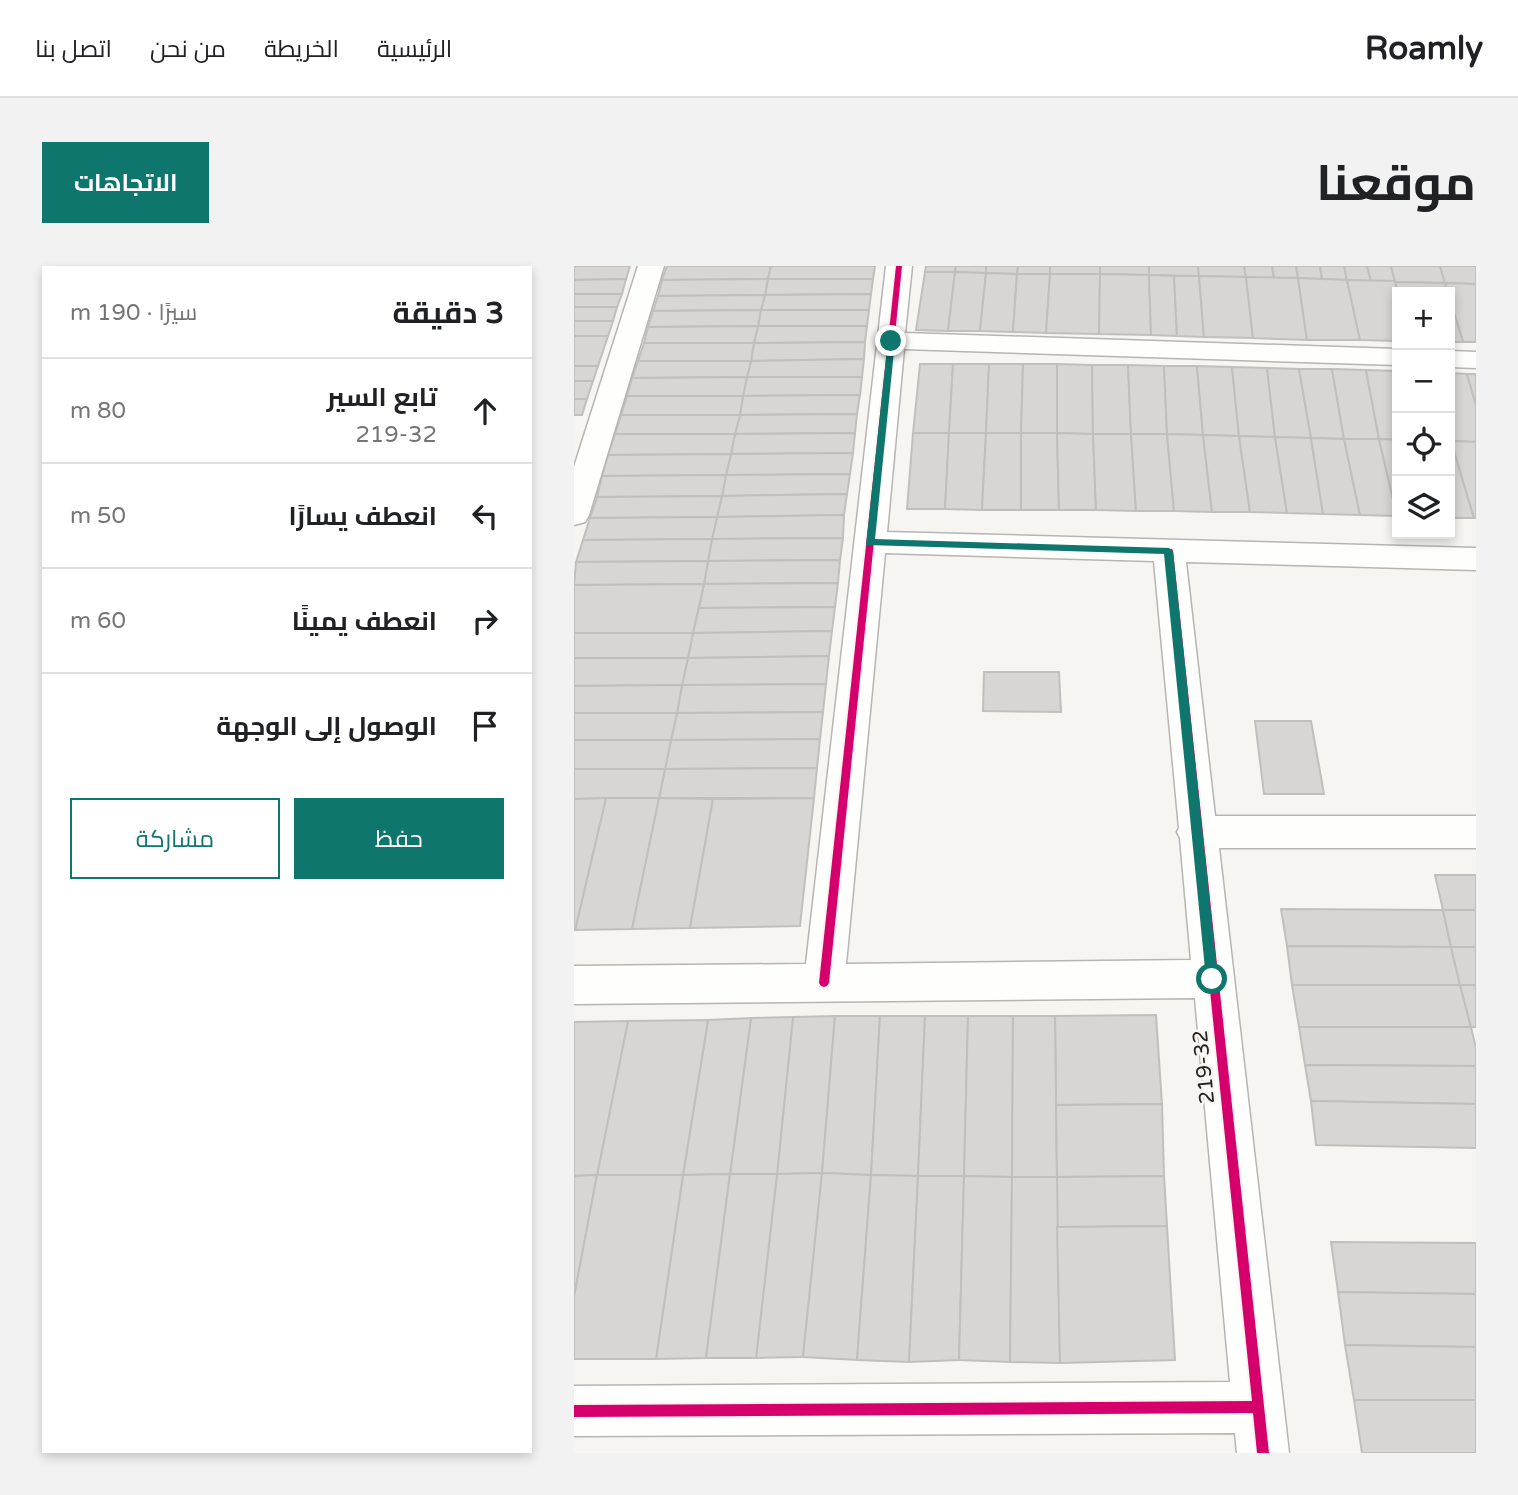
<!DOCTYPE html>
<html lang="ar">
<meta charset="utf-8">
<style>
body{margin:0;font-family:"Varela Round",Cairo,sans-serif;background:#f2f2f2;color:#202124;direction:rtl}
.controls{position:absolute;right:21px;top:21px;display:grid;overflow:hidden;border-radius:0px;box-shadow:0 4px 10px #0003}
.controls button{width:63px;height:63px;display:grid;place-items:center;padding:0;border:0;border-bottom:2px solid #e0e0e0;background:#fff;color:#202124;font:35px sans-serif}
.stop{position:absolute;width:21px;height:21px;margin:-16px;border:5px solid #0f766e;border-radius:50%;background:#fff}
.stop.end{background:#0f766e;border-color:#fff;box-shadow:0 2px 7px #0008}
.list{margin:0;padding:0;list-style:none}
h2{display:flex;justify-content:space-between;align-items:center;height:91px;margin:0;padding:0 28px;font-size:30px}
h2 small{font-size:23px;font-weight:400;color:#757577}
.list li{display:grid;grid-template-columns:46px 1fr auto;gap:21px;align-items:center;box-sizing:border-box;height:105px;padding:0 28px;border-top:2px solid #e0e0e0}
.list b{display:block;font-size:26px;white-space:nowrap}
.list p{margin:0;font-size:23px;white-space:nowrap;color:#757577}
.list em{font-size:23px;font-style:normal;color:#757577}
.actions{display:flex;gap:14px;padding:21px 28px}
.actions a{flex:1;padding:16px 0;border:2px solid #0f766e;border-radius:0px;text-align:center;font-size:24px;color:#0f766e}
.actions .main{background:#0f766e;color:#fff}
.icon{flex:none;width:38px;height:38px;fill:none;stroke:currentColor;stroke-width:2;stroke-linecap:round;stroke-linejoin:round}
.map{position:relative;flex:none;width:902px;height:1187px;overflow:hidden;direction:ltr;border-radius:0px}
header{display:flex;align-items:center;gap:42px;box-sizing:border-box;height:98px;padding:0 35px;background:#fff;border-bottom:2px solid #e0e0e0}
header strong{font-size:33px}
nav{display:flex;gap:38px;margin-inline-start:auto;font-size:24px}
.intro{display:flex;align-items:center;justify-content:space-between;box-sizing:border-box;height:168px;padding:0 42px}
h1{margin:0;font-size:49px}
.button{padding:18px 32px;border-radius:0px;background:#0f766e;color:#fff;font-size:24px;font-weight:700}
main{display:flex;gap:42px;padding:0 42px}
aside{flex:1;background:#fff;border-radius:0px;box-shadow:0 4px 10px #0003}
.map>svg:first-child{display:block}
.building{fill:#d8d6d4;stroke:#c1bfbd;stroke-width:2}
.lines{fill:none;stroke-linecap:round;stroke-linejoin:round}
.minor-casing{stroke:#b7b5b3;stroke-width:3}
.minor{fill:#fefefd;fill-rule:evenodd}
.cycleway-casing{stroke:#f8f5f1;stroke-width:4}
.cycleway{fill:#d6006c;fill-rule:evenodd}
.route{fill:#0f766e}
.labels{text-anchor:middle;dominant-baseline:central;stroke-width:5;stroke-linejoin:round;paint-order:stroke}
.street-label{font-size:21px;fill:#262423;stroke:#f8f5f1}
</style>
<header>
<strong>Roamly</strong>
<nav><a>الرئيسية</a><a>الخريطة</a><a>من نحن</a><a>اتصل بنا</a></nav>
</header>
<div class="intro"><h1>موقعنا</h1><a class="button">الاتجاهات</a></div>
<main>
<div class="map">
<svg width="902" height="1187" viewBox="0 0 902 1187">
<rect width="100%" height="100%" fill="#f7f5f2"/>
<g class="building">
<polygon points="0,0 56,0 52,13 0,14"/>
<polygon points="93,0 197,0 194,13 88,14"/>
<polygon points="197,0 301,0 299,13 194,13"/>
<polygon points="352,0 382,0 381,6 351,6"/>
<polygon points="382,0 412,0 412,7 381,6"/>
<polygon points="412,0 444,0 443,8 412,7"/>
<polygon points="444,0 476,0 476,8 443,8"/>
<rect x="476" y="0" width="50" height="8"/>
<polygon points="526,0 575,0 575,9 526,8"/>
<polygon points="575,0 624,0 625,10 575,9"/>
<polygon points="624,0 670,0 672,11 625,10"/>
<polygon points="670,0 698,0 700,12 672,11"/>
<polygon points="698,0 722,0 724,12 700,12"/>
<polygon points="722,0 746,0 748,13 724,12"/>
<polygon points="746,0 770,0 773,14 748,13"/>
<polygon points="770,0 793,0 797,15 773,14"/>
<polygon points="793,0 817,0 821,15 797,15"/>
<polygon points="817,0 866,0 871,17 821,16"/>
<polygon points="866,0 902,0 902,18 871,17"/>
<polygon points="351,6 381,6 374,65 342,64"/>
<polygon points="381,6 412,7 406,65 374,65"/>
<polygon points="412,7 443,8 439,66 406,65"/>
<polygon points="443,8 476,8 472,67 439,66"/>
<polygon points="476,8 526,8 525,68 472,67"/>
<polygon points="526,8 575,9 577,69 525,68"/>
<polygon points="575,9 600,10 603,70 577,69"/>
<polygon points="600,10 625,10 630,71 603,70"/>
<polygon points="625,10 672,11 679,72 630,71"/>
<polygon points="672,11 724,12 733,74 679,72"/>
<polygon points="724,12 773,14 786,74 733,74"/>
<polygon points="52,13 48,28 0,28 0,14"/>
<polygon points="194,13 299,13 297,28 191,29"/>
<polygon points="194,13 191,29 84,30 88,14"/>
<polygon points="773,14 821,15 824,26 823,75 786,74"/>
<polygon points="821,16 871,17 874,26 824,26"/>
<polygon points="871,17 902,18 902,76 889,76"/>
<polygon points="0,28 48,28 43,41 0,41"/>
<polygon points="297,28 295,44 187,44 191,29"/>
<polygon points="191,29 187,44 79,45 84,30"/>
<polygon points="876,33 889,76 876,76"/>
<polygon points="0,41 43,41 39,55 0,55"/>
<polygon points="187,44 295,44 293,60 184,60"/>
<polygon points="187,44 184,60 74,61 79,45"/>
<polygon points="0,55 39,55 34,70 0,70"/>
<polygon points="184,60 293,60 291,76 180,77"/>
<polygon points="184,60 180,77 70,77 74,61"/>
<polygon points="0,70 34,70 24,100 0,100"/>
<polygon points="291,76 290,93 177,95 180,77"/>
<polygon points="70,77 180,77 177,95 64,95"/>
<polygon points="290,93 288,111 173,111 177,95"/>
<polygon points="64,95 177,95 173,111 58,112"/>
<polygon points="346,98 379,98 375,167 339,167"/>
<polygon points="379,98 415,98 412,167 375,167"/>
<polygon points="415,98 449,98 447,167 412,167"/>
<polygon points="449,98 483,98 483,167 447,167"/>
<polygon points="483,98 518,99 519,168 483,167"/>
<polygon points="518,99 554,99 557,168 519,168"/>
<polygon points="554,99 590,100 593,168 557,168"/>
<polygon points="0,100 24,100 19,115 0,115"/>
<polygon points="590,100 623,100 629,169 593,168"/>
<polygon points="623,100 658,101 665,170 629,169"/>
<polygon points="658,101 693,102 701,171 665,170"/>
<polygon points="693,102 725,103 737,172 701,171"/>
<polygon points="725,103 758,103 770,173 737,172"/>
<polygon points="758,103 792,104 805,173 770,173"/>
<polygon points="792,104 823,105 823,174 805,173"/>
<polygon points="876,107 893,108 902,139 902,176 877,175"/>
<polygon points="893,108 902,108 902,139"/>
<polygon points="173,111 288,111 286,129 169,130"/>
<polygon points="173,111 169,130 53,130 58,112"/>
<polygon points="0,115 19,115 13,133 0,133"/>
<polygon points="286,129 283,148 166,149 169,130"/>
<polygon points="53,130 169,130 166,149 47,149"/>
<polygon points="0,133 13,133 8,149 0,149"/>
<polygon points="283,148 281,167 161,168 166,149"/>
<polygon points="47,149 166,149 161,168 41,168"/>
<polygon points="281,167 279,187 157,188 161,168"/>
<polygon points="339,167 375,167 371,243 333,243"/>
<polygon points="375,167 412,167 408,244 371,243"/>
<polygon points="412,167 447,167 447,244 408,244"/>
<polygon points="447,167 483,167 485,244 447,244"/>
<polygon points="483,167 519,168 522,244 485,244"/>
<polygon points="41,168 161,168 157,188 34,189"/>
<polygon points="519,168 557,168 562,245 522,244"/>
<polygon points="557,168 593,168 600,245 562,245"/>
<polygon points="593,168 629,169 638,246 600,245"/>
<polygon points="629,169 665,170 676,246 638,246"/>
<polygon points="665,170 701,171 713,247 676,246"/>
<polygon points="701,171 737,172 749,248 713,247"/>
<polygon points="737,172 770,173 786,249 749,248"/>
<polygon points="770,173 805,173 823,250 786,249"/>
<polygon points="805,173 823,174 823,250"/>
<polygon points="876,175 877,175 900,252 876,252"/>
<polygon points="877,175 902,176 902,252 900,252"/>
<polygon points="279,187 276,208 152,209 157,188"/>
<polygon points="157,188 152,209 28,210 34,189"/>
<polygon points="276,208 273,228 148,230 152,209"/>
<polygon points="152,209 148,230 23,231 28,210"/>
<polygon points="273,228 270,249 143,251 148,230"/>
<polygon points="148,230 143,251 16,252 23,231"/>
<polygon points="270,249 269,272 138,273 143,251"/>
<polygon points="143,251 138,273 9,274 16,252"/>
<polygon points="269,272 266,294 134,295 138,273"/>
<polygon points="138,273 134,295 2,296 9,274"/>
<polygon points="266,294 264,317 130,318 134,295"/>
<polygon points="134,295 130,318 0,319 2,296"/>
<polygon points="264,317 261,341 125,342 130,318"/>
<polygon points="130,318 119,367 0,367 0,319"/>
<polygon points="261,341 258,365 119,367 125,342"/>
<polygon points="258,365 255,390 114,392 119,367"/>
<polygon points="0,367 119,367 114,392 0,392"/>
<polygon points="255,390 252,418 108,419 114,392"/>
<polygon points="0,392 114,392 108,419 0,420"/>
<polygon points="410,406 485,406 487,446 409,445"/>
<polygon points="252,418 249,446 103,447 108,419"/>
<polygon points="108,419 103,447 0,447 0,420"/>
<polygon points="249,446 246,473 97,474 103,447"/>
<polygon points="0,447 103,447 97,474 0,474"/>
<polygon points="681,455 737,455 750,528 690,528"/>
<polygon points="246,473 243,502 91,503 97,474"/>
<polygon points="0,474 97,474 91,503 0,503"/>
<polygon points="243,502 240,532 85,532 91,503"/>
<polygon points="0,503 91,503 85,532 0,533"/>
<polygon points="32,532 85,532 58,663 1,664"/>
<polygon points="32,532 1,664 0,664 0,533"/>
<polygon points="85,532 139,533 116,662 58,663"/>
<polygon points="240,532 226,660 116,662 139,533"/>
<polygon points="861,609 902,609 902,644 869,644"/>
<polygon points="707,643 869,644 877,681 713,680"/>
<polygon points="869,644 902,644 902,681 877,681"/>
<polygon points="713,680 877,681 886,719 718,719"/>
<polygon points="877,681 902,681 902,719 886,719"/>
<polygon points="718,719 886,719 897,761 725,761"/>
<polygon points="886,719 902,719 902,761 897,761"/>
<polygon points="582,749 588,838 482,839 481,750"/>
<polygon points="261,750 248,907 203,908 219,751"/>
<polygon points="261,750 306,750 297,909 248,907"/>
<polygon points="306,750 351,750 344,910 297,909"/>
<polygon points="351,750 394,750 390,910 344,910"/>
<polygon points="394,750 439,750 438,911 390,910"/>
<polygon points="439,750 481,750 483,911 438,911"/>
<polygon points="219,751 203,908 156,908 177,752"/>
<polygon points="177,752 156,908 109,909 134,754"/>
<polygon points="134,754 109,909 23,909 54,755"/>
<polygon points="54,755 23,909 0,910 0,756"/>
<polygon points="725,761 897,761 902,782 902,800 731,799"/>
<polygon points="731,799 902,800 902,838 737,835"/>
<polygon points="737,835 902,838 902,882 742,879"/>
<polygon points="588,838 590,910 483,911 482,839"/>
<polygon points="248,907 229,1091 182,1092 203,908"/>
<polygon points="248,907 297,909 283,1094 229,1091"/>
<polygon points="156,908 132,1092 82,1093 109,909"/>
<polygon points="156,908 203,908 182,1092 132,1092"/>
<polygon points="23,909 0,1031 0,910"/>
<polygon points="23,909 109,909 82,1093 0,1093 0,1031"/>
<polygon points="297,909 344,910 335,1096 283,1094"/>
<polygon points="344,910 390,910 385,1094 335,1096"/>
<polygon points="390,910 438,911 436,1096 385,1094"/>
<polygon points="590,910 593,960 483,961 483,911"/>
<polygon points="438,911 483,911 486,1097 436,1096"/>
<polygon points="593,960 601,1094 486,1097 483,961"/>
<polygon points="757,976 902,977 902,1028 764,1026"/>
<polygon points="764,1026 902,1028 902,1081 771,1079"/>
<polygon points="771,1079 902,1081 902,1134 780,1134"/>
<polygon points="780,1134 902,1134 902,1187 788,1187"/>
</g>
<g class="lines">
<g class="minor-casing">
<g id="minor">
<polygon points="64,0 90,0 15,249 11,256 0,259 0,201"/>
<path d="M312 0H338L331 67 823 83V99L330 83 313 266 902 282V304L612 296 641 550H902V582H645L715 1187H663L661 1167 0 1170V1120L656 1116 621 732 0 738V700L232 698ZM311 287 580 295 605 562 603 566 606 572 617 694 272 698Z"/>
<polygon points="876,85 902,86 902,102 876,101"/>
</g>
</g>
<use href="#minor" class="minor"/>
<g class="cycleway-casing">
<g id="cycleway">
<polygon points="322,0 328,0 255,717 253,720 250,721 247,720 245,717"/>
<polygon points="592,283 598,283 599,285 695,1187 683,1187 679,1147 0,1151 0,1139 678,1135 591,285"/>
</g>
</g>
<use href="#cycleway" class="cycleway"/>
</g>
<polygon class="route" points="314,73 321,75 301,273 595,282 599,285 644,713 642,717 638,718 632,713 590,288 292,279"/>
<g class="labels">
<g class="street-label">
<text transform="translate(630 801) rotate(-96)">219-32</text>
</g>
</g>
</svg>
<div class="controls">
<button>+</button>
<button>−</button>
<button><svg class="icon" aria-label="locate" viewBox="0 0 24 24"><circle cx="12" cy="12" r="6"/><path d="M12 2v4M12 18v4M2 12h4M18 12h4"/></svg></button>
<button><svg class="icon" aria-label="layers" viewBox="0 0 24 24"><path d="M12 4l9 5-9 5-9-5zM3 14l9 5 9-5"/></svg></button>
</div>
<div class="stop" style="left:638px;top:713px"></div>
<div class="stop end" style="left:317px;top:75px"></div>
</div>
<aside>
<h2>3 دقيقة<small>سيرًا · 190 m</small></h2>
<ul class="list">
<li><svg class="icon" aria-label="ahead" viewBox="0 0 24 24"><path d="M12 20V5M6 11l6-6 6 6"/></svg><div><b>تابع السير</b><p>219-32</p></div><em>80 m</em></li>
<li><svg class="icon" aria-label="left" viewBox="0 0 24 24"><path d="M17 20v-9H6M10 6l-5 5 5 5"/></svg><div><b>انعطف يسارًا</b></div><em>50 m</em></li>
<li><svg class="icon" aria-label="right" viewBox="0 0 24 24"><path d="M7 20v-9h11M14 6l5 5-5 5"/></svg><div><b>انعطف يمينًا</b></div><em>60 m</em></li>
<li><svg class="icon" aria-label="arrive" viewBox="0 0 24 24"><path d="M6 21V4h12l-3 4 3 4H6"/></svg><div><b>الوصول إلى الوجهة</b></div></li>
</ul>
<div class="actions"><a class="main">حفظ</a><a>مشاركة</a></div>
</aside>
</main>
